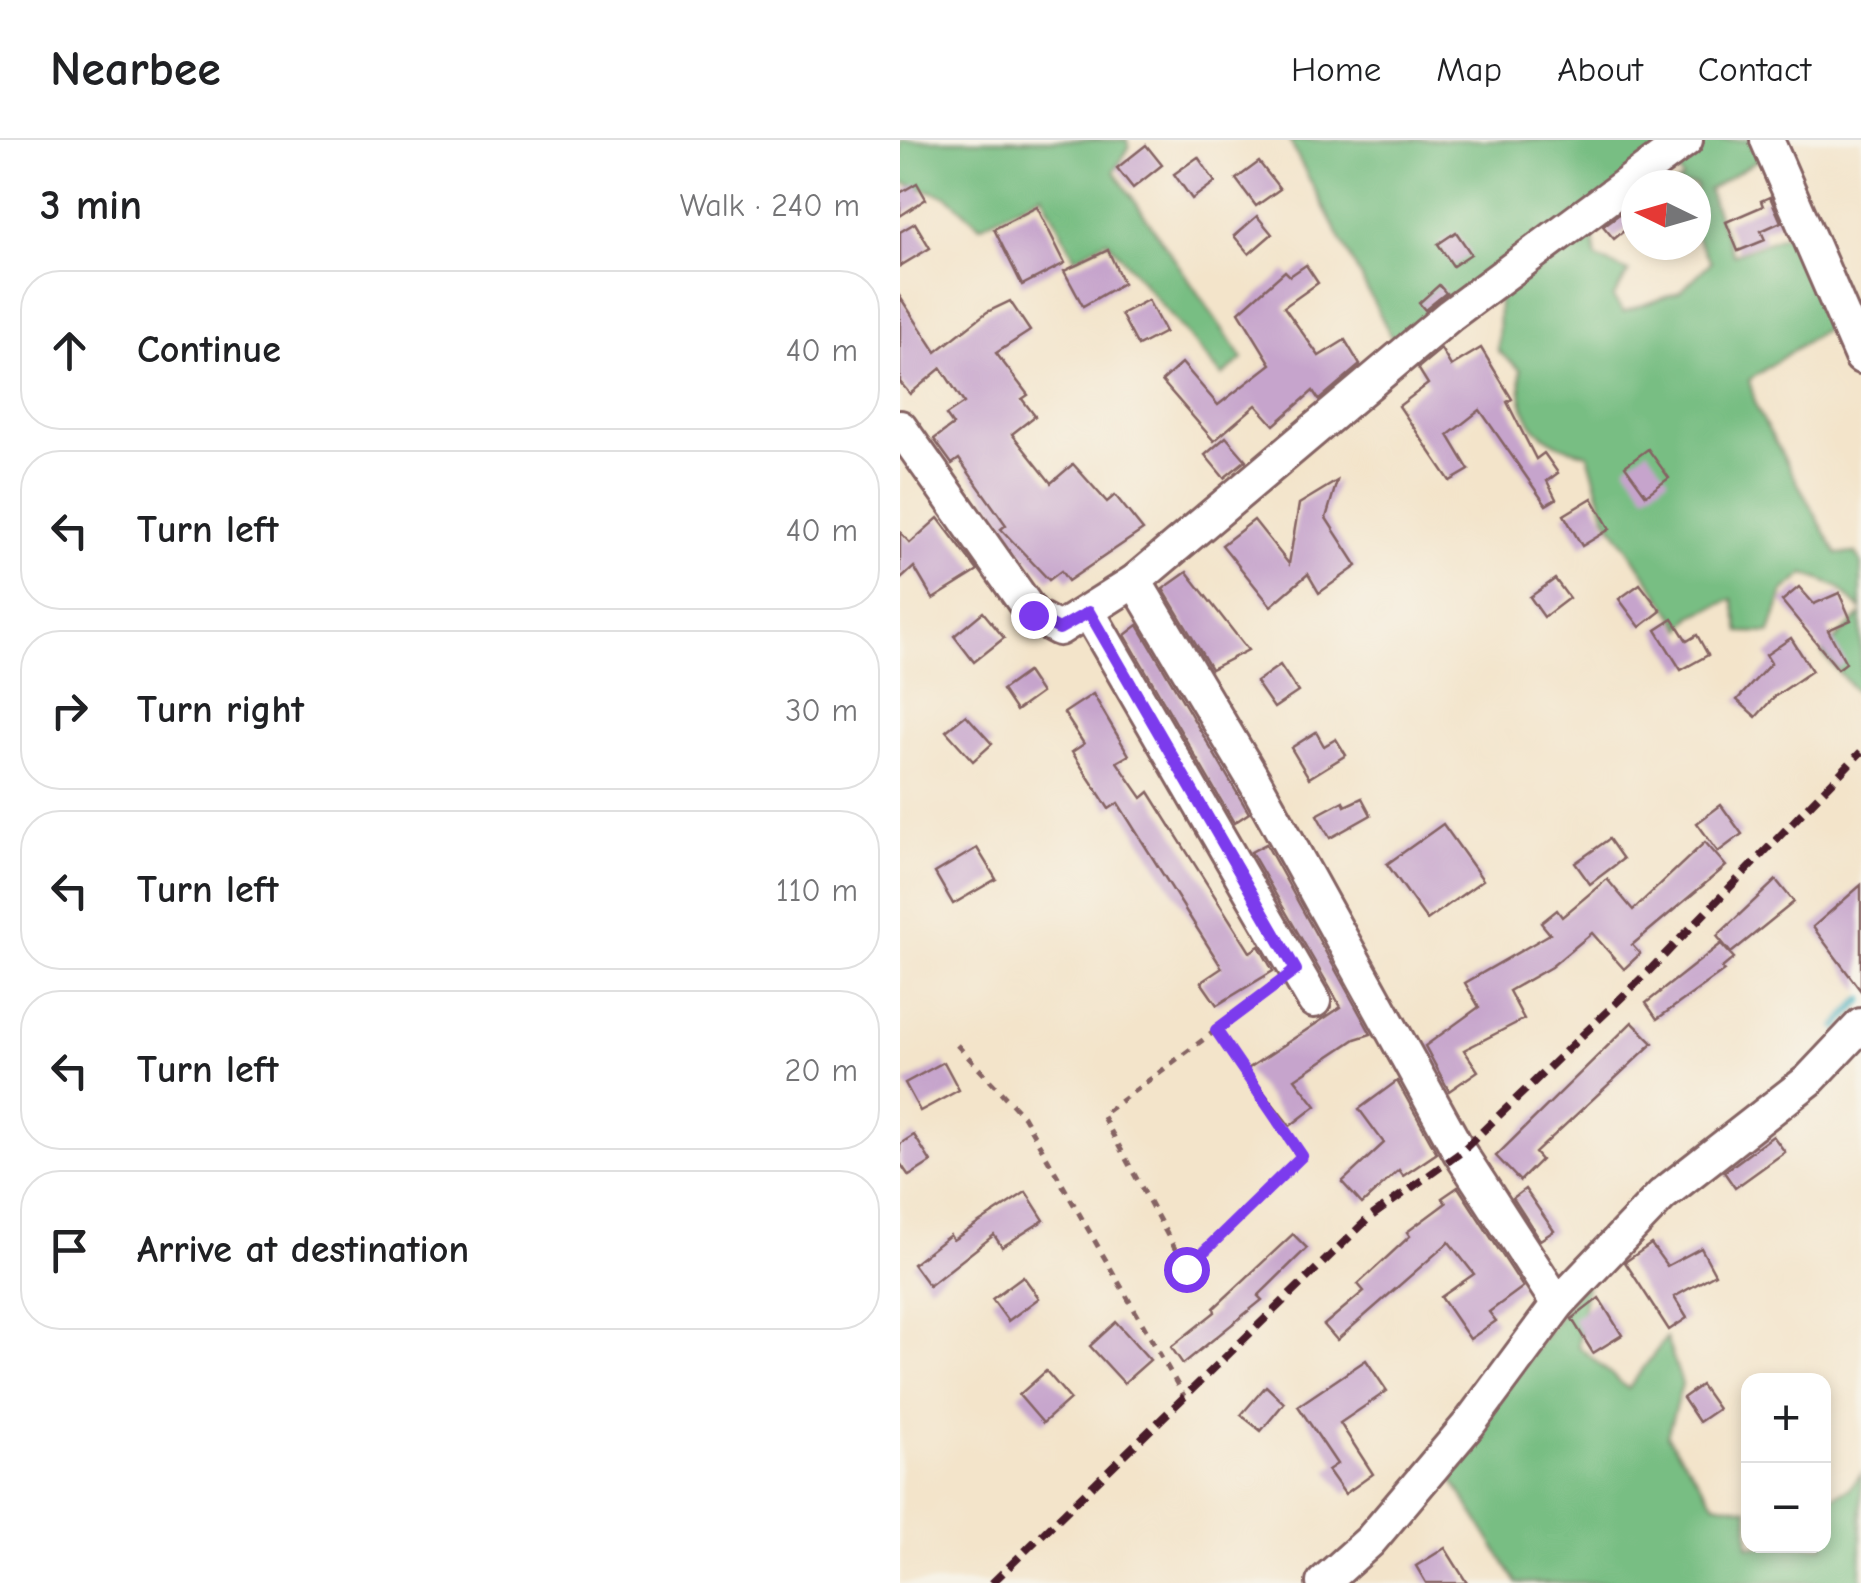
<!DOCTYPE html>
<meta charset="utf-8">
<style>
body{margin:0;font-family:"Comic Neue",sans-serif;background:#f6f6f6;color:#202124}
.controls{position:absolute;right:30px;bottom:30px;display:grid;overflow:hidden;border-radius:20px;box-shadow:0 5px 15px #0003}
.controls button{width:90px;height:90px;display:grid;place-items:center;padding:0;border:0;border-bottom:2px solid #e0e0e0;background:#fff;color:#202124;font:50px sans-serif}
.compass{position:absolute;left:721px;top:30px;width:90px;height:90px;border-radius:50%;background:#fff;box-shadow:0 5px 15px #0003;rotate:275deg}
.stop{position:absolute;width:30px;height:30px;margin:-22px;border:8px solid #7c3aed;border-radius:50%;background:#fff}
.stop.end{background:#7c3aed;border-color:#fff;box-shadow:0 2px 10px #0008}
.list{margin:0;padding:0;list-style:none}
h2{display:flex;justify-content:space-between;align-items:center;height:130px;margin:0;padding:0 40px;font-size:42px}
h2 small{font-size:32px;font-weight:400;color:#757577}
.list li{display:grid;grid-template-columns:65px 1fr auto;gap:30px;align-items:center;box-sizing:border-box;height:160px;margin:0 20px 20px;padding:0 20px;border:2px solid #e0e0e0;border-radius:40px}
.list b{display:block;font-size:38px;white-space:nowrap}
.list em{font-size:32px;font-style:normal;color:#757577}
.icon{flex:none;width:55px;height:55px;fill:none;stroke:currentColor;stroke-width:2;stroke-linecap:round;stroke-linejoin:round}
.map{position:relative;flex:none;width:961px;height:1443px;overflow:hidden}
header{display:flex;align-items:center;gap:60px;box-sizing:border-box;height:140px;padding:0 50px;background:#fff;border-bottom:2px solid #e0e0e0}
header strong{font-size:48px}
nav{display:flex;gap:55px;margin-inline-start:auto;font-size:35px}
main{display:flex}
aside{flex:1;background:#fff}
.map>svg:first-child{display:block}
.forest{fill:#78be83;stroke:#616e57;stroke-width:2.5}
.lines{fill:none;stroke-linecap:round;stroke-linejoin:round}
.stream{stroke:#3daabc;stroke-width:8}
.building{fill:#c6a4cc}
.minor-casing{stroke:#856463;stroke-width:38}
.path{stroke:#856463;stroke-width:5;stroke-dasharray:8 8;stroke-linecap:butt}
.minor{stroke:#fff;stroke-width:32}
.rail{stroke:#4a1f2b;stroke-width:8;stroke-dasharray:15 8;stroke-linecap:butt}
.route{stroke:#7c3aed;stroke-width:12}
</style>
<header>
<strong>Nearbee</strong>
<nav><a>Home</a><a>Map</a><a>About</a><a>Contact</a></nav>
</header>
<main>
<aside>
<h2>3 min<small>Walk · 240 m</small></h2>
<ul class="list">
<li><svg class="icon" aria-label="ahead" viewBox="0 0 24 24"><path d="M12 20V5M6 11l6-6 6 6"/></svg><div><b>Continue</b></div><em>40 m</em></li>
<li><svg class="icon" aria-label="left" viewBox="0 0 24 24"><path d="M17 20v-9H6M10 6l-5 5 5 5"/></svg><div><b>Turn left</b></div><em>40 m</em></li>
<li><svg class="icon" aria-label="right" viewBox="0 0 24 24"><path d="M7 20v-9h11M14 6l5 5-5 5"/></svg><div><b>Turn right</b></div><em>30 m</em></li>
<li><svg class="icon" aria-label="left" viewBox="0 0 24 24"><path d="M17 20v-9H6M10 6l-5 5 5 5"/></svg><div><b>Turn left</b></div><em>110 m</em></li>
<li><svg class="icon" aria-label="left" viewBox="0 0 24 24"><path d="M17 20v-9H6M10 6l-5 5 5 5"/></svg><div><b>Turn left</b></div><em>20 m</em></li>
<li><svg class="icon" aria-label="arrive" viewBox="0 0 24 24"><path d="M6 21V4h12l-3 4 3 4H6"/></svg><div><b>Arrive at destination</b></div></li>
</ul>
</aside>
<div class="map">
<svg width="961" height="1443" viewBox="0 0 961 1443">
<rect width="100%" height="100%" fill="#f7f3e8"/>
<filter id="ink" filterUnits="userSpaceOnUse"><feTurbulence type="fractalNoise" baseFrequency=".01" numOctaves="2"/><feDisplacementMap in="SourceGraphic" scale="20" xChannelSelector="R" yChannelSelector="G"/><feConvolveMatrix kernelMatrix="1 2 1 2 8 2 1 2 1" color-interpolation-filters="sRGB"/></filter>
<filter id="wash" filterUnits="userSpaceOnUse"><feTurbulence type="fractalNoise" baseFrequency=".0048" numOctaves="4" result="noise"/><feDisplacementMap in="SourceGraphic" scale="40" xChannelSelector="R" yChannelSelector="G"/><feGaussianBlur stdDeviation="2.25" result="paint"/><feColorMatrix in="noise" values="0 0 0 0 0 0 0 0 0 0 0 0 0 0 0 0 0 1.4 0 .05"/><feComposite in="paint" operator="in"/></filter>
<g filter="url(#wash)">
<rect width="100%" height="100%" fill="#f3e4ca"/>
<g class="forest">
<polygon points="0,0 227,0 229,8 214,31 343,219 322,236 207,100 175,118 142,54 80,86 47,56 0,42"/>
<polygon points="389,0 786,0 501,215"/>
<path d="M804 0H856L863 17 808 50 833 115 893 92 932 184 849 240 857 269 937 414 955 413 961 424V470L938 447 905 434 883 452 870 493 840 492 833 459 792 476 783 489 706 377 688 314C639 302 617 282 621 230L598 211 599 155 693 94 696 118 729 132 713 158 723 172 780 152 811 122 796 97V45H775L783 39 773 21Z"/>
<polygon points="961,474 961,558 922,513"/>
<polygon points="687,1138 678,1206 728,1249 766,1198 782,1244 767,1296 815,1363 848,1369 848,1406 924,1406 924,1360 949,1349 961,1334 961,1443 617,1443 547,1331"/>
</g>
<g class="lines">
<polyline class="stream" points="937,887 961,860"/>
</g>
<g id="blocks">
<g class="building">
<polygon points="246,5 262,25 233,48 217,28"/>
<polygon points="298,17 315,42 292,59 274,34"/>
<polygon points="359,22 380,49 356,66 336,39"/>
<polygon points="17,43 26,59 0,76 0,53"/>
<polygon points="870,57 881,82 861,91 865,100 838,111 826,82 863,66 861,61"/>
<polygon points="137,67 165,123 122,145 94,89"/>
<polygon points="725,70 735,82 714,99 703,86"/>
<polygon points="357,76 372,94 349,114 334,96"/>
<polygon points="15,83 30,108 0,126 0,92"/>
<polygon points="556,92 571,114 553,126 538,104"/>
<polygon points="208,110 223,143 183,166 164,131"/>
<polygon points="406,125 418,143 384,167 419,216 445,200 460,225 419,260 413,251 374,285 356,265 314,301 262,241 282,223 318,265 371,224 339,172 385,131 390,136"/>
<polygon points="539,145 546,153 525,170 519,163"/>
<polygon points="0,157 36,212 87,172 110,161 130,191 96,213 128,255 122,259 135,276 112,294 151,343 173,324 207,362 215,355 243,390 168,441 161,431 149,440 101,389 106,385 59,319 52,324 34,299 53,285 46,275 64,263 41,228 10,254 0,242"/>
<polygon points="248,160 265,192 238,206 221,174"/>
<polygon points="581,208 612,259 607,262 636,319 644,313 658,333 647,341 656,359 646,365 580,270 548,295 569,330 550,341 499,266 528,244 518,228 541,209 551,226"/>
<polygon points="326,297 346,320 324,338 305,315"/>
<polygon points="748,309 769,338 746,355 725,326"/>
<polygon points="437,341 426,378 457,426 419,453 408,434 371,466 322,405 354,380 389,424 399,364"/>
<polygon points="692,358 710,389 682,406 664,375"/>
<polygon points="38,378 78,431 33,459 14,427 0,440 0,392 10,403"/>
<polygon points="287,432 348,510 311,529 263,449"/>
<polygon points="655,439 669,458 644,477 630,457"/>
<polygon points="740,444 761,471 740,487 719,459"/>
<polygon points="899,447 914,464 939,453 951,480 928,490 946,523 938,529 882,461"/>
<polygon points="83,472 104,498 74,522 54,496"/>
<polygon points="773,479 787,501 797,495 808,515 781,530 756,490"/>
<polygon points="238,485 349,673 334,683 225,495"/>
<polygon points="891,498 912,531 874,557 856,577 837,560 871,523 866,515"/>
<polygon points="380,525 398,552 374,568 356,542"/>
<polygon points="127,532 141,553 116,571 102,550"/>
<polygon points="193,554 229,615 217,622 242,658 249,652 350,812 359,806 373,831 317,865 301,842 322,828 218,663 209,669 172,612 184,604 164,573"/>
<polygon points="66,575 92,604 73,621 46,591"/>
<polygon points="416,592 424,606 436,599 446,615 409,638 391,608"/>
<polygon points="462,658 471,675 430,698 417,675 443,661 445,666"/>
<polygon points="821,665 842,694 818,712 797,683"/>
<polygon points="543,684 583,740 527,780 487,724"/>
<polygon points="709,699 723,719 690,744 675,723"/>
<polygon points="805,702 826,726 732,805 740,814 724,829 692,793 651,827 609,851 624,879 564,910 578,931 549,951 525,906 579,867 565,843 650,794 641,783 657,770 662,777 707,739 733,770"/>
<polygon points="366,704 471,894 455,899 395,939 416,966 390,986 346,930 441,867 351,712"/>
<polygon points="77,708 96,739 53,764 35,733"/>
<polygon points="876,740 894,762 831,813 817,796"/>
<polygon points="961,745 961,851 913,787"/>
<polygon points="821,804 834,818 822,828 824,831 757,879 746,863"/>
<polygon points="732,882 753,903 635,1013 641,1020 620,1041 596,1016"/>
<polygon points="44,922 59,950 20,971 5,943"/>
<polygon points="497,941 537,1013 503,1036 499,1030 462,1064 442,1042 484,1003 459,969"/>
<polygon points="14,995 31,1022 9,1036 0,1023 0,1004"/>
<polygon points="873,996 885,1012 835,1048 824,1032"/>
<polygon points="558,1047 623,1147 589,1172 596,1181 570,1199 541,1157 574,1134 549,1102 437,1200 424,1185 464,1151 458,1144 510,1096 507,1092 546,1063 542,1058"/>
<polygon points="625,1049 654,1091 640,1100 613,1058"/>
<polygon points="126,1052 144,1080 102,1107 94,1095 29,1146 13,1124 50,1095 53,1100"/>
<polygon points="393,1094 407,1108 358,1156 362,1160 283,1224 271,1207 315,1172 314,1168"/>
<polygon points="751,1104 767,1126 801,1108 815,1134 774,1157 787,1178 769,1190 725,1122"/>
<polygon points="123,1136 139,1158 108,1181 92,1159"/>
<polygon points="699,1158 722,1195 693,1213 672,1179"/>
<polygon points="216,1182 250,1220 224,1243 190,1206"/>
<polygon points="466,1220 487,1251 440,1283 473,1334 445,1354 428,1330 437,1324 398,1266"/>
<polygon points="146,1231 170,1259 143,1283 119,1255"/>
<polygon points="801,1245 818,1269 799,1282 783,1258"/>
<polygon points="366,1246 384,1263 361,1291 341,1275"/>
<polygon points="545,1408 567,1443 526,1443 516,1426"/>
</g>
</g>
</g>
<g filter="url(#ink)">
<use href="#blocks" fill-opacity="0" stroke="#856463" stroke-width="2.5"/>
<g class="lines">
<g class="minor-casing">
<g id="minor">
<polyline points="867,0 961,217"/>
<polyline points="0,287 133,475 159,489 235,441 550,175 786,0"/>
<polyline points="235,441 355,642 560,1013 658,1164"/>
<polyline points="189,473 414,861"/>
<polyline points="423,1443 470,1401 569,1284 658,1164 762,1055 909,940 961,885"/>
</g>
</g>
<g class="path">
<polyline points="316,890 402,1016 286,1129 202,975 374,847"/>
<polyline points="57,905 123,976 284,1256"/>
</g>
<use href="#minor" class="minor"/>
<polyline class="rail" points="92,1443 469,1078 560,1013 748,832 961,612"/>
</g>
</g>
<g class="lines" filter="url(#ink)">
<polyline class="route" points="133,475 159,489 189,472 396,830 316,890 402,1016 286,1129"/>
</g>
</svg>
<div class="controls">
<button>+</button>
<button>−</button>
</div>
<svg class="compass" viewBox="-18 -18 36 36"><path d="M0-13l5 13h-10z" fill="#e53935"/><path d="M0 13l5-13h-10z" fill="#757577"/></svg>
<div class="stop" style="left:286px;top:1129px"></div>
<div class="stop end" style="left:133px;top:475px"></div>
</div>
</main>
